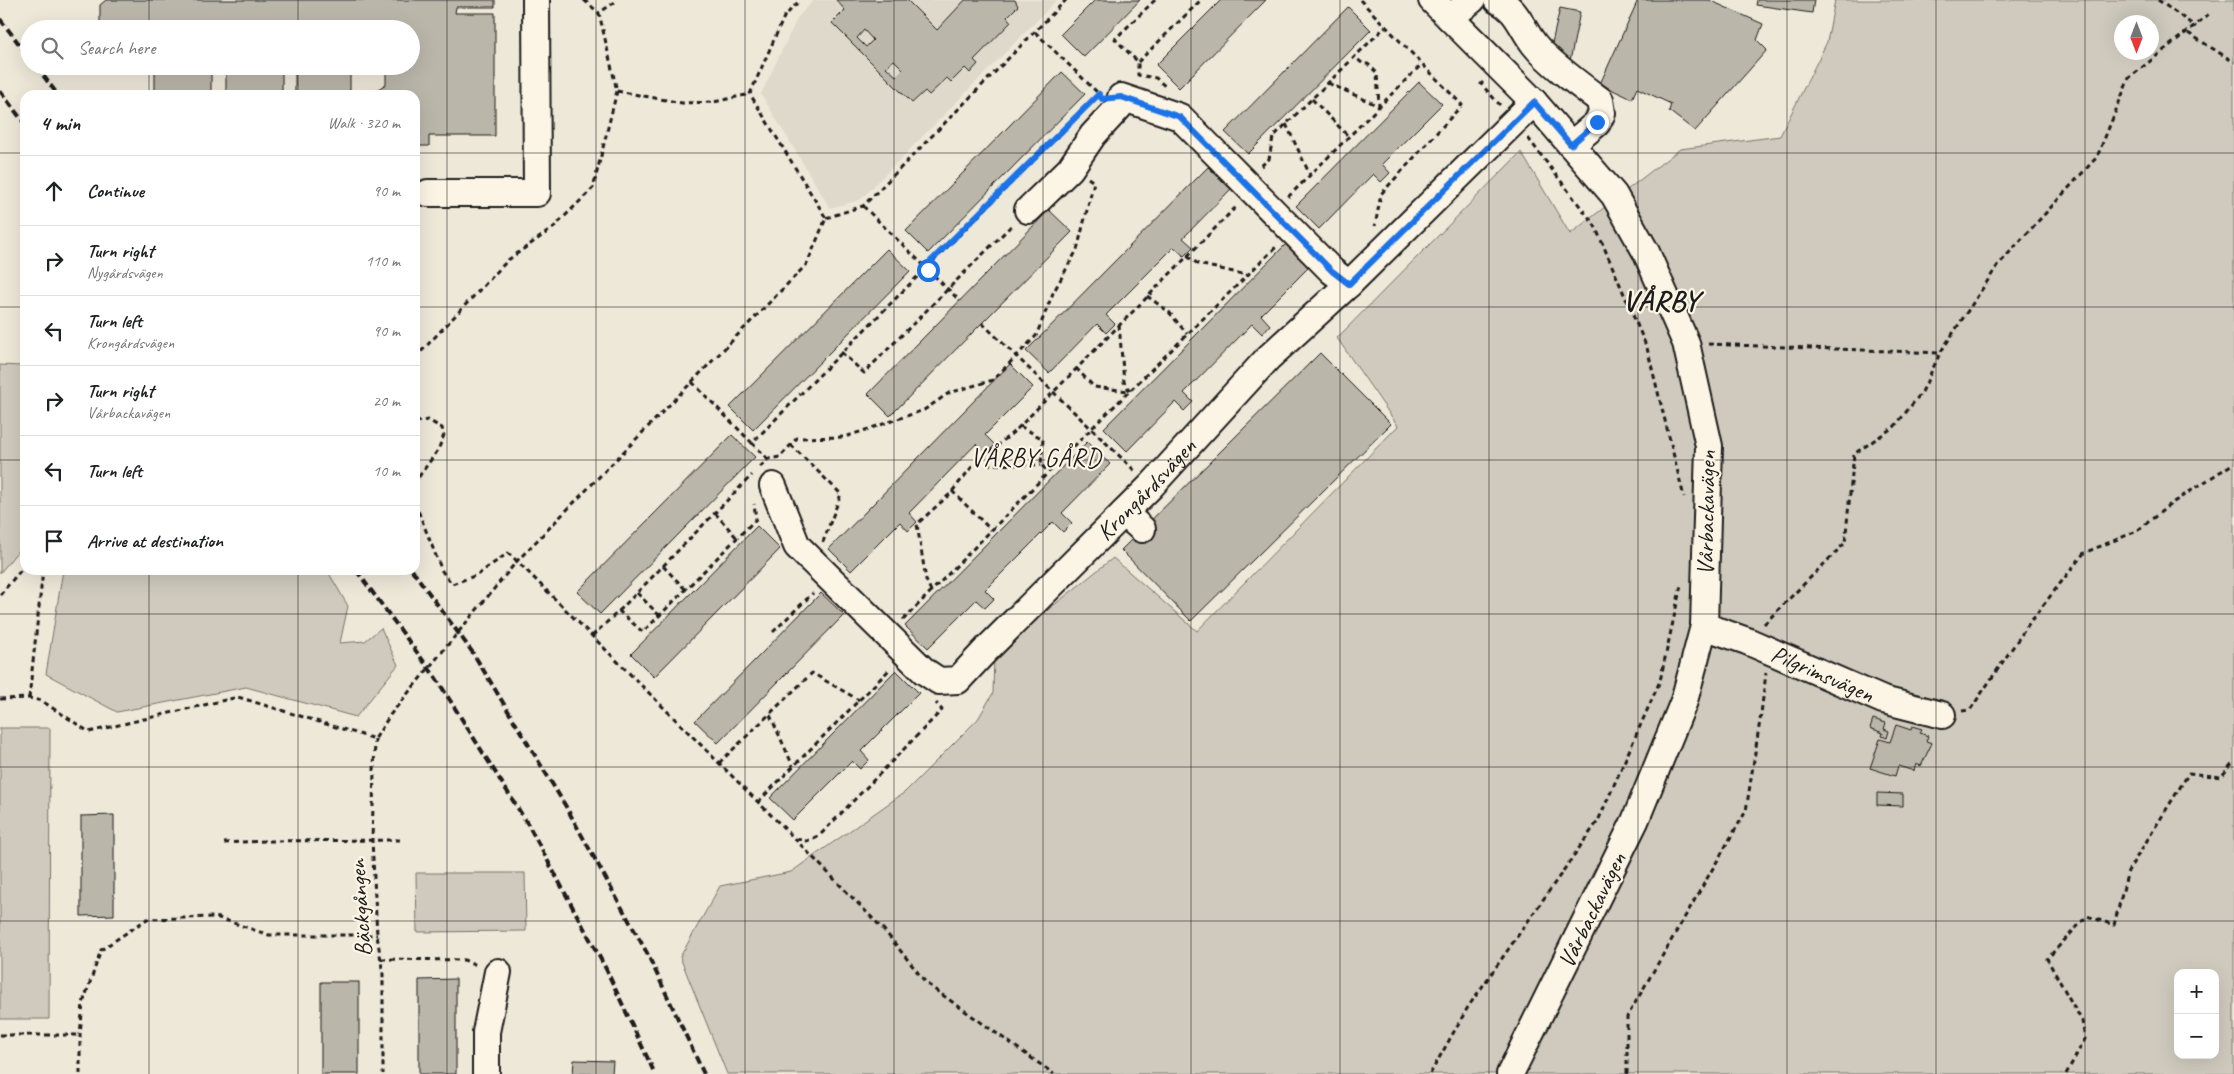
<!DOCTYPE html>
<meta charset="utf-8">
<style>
body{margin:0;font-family:Caveat,sans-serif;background:#f2f2f2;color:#202124}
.controls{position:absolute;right:15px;bottom:15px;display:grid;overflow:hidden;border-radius:10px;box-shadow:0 5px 20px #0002}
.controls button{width:45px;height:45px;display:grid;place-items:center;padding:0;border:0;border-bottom:1px solid #e0e0e0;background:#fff;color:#202124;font:25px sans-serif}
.compass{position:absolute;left:2114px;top:15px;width:45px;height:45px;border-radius:50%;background:#fff;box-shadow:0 5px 20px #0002;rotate:180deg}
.stop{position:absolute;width:15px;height:15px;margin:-11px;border:4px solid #1a73e8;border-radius:50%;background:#fff}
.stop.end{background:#1a73e8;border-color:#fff;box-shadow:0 1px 5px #0008}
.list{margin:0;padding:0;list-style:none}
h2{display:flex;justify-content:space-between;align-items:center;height:65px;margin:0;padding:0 20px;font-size:21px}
h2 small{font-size:16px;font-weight:400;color:#757577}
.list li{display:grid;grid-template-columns:32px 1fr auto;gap:15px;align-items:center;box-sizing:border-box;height:70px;padding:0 20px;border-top:1px solid #e0e0e0}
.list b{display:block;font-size:19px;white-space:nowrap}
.list p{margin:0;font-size:16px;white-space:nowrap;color:#757577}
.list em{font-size:16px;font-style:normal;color:#757577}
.icon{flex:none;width:28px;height:28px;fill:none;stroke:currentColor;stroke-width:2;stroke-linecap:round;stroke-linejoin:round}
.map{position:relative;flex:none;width:2234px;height:1074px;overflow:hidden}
.search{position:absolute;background:#fff;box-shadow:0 5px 20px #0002;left:20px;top:20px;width:400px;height:55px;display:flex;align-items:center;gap:12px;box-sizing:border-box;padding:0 18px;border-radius:28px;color:#757577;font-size:19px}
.panel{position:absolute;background:#fff;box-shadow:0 5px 20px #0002;left:20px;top:90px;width:400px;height:485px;border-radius:15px}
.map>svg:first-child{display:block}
.built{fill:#ded9cb}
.green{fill:#cfcabd;stroke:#76736c;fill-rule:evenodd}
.building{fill:#bab6aa;stroke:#1c1c1c;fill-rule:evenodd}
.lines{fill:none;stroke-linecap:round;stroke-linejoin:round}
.minor-casing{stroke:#1c1c1c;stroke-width:30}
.path{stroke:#1c1c1c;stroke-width:3;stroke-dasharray:5 4;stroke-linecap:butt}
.minor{stroke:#fcf5e5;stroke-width:26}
.rail{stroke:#1c1c1c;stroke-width:4;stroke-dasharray:8 4;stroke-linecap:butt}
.route{stroke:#1a73e8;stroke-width:6}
.grid{fill:none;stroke:#1c1c1c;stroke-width:1;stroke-opacity:0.55}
.labels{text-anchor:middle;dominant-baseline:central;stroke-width:4.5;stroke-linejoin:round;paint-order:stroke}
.street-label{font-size:24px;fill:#1c1c1c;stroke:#fcf5e5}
.neighbourhood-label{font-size:25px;letter-spacing:1px;fill:#1c1c1c;stroke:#fcf5e5}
.district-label{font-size:29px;font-weight:bold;letter-spacing:1px;fill:#1c1c1c;stroke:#fcf5e5}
</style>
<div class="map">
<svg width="2234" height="1074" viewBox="0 0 2234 1074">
<rect width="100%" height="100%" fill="#eee8d9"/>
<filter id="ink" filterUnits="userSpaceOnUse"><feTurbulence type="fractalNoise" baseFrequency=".02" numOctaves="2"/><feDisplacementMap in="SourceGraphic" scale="10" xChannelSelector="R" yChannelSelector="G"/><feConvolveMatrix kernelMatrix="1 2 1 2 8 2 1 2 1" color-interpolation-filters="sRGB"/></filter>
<g filter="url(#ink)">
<polygon class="built" points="814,0 1057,0 860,200 830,208 761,94 798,17"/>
<g class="green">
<path d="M1835 0H2234V1074H727L680 957 720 886 791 872 905 792 978 719 993 693 994 653 1113 558 1197 631 1398 426 1337 338 1521 152 1570 234 1680 149 1780 136 1827 42ZM2122 22H2152V52H2122ZM2178 973H2215V1055H2178Z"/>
<polygon points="25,362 25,542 0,573 0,365 21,366"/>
<polygon points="63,570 327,570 348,606 340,643 365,641 381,628 398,665 356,717 246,687 117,712 46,674"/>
<polygon points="0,728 50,728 49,1019 0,1019"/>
<polygon points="416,873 525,873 526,931 417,932"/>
</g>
<g class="building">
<polygon points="106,0 495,0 495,7 456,7 455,13 495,13 495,136 429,136 429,146 415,146 415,95 378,95 378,89 386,84 386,66 411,66 411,29 105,29 100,22 100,5"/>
<path d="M907 0 937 30 965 0H1015L1018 6 1007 17 1011 22 974 60 978 64 970 73 965 68 951 82 947 78 929 95 925 91 912 103 832 23 845 10 836 0ZM864 30 873 40 866 47 857 38ZM894 60 903 69 896 76 886 67Z"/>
<polygon points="1095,0 1140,0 1084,57 1061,34"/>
<polygon points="1221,0 1266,0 1179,88 1156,65"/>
<polygon points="1638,0 1709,0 1763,24 1757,40 1767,50 1695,131 1669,111 1671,104 1637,88 1632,99 1600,84"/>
<polygon points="1757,0 1814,0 1812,13 1756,5"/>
<polygon points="1348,7 1371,30 1248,154 1225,132"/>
<polygon points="1560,8 1580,12 1570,61 1549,56"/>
<rect x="155" y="66" width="56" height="29"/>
<rect x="226" y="66" width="56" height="29"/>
<rect x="295" y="66" width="55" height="29"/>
<polygon points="1062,72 1085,94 928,253 906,231"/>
<polygon points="1419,82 1442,104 1382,164 1390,173 1381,182 1373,174 1319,229 1296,206"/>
<polygon points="1208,167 1231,189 1183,238 1193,247 1184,256 1174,247 1106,315 1115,324 1106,333 1097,324 1049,373 1026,351"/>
<polygon points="1049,210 1072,232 890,416 868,394"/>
<polygon points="1286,244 1309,267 1261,315 1270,325 1262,334 1252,324 1184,393 1193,402 1184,411 1175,402 1127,451 1104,428"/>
<polygon points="887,249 910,271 753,430 730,407"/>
<polygon points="1320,353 1391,424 1191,621 1121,550"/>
<polygon points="1010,364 1033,387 985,435 995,445 986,454 976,444 909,513 917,522 908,531 900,522 851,571 829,549"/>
<polygon points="732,435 755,457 600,614 577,592"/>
<polygon points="1087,442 1110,464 1062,513 1072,523 1063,532 1053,522 985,590 994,599 985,608 976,600 928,648 905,626"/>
<polygon points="757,526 780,549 654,677 631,654"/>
<polygon points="821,593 844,615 718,743 695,721"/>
<polygon points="896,670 919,693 861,751 869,760 860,769 852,761 793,820 770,798"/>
<polygon points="1873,719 1886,723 1884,729 1889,731 1887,738 1882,736 1883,733 1870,728"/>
<polygon points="1896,725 1911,730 1912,726 1922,729 1920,733 1928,736 1926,741 1932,743 1921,766 1916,764 1914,771 1898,766 1895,776 1870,768 1880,739 1890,742"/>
<polygon points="1877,793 1903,794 1903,806 1877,805"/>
<polygon points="114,815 114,915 81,916 81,816"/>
<polygon points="456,979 456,1074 419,1074 419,980"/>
<rect x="321" y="982" width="38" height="92"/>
<polygon points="574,1060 613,1061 612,1074 573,1074"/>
</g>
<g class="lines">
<g class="minor-casing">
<g id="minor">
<polyline points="1432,0 1534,102 1614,195 1646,252 1686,343 1709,446 1704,626 1684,701 1635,821 1510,1074"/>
<path d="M1497 0C1517 9 1521 27 1534 44 1548 62 1581 86 1600 100L1602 113 1597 123 1571 145"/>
<polyline points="1450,18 1472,0"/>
<polyline points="428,193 537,193 536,0"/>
<polyline points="1028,210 1070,169 1093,135 1119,107 1121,97 1180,117 1332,271 1349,284"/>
<path id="s1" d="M773 486 797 546 924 671 939 681 958 680 986 650 1151 486 1268 358 1349 284 1534 102"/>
<polyline points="1124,513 1142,529"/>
<path id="s2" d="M1704 626 1747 641 1883 700 1942 715"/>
<polyline points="486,1074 486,1032 498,972"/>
</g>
</g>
<g class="path">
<polyline points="584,0 599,13"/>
<polyline points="1155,0 1115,39 1138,62 1138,75 1156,78 1167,88"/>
<polyline points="1360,0 1462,105 1381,194 1375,226"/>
<polyline points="2158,0 2196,27"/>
<polyline points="1035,32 1098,93"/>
<polyline points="2188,33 2234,62"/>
<polyline points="1138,62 1201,0"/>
<polyline points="1483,82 1481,84 1500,105"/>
<polyline points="1328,83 1379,106 1377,73 1368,64 1363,64 1355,57"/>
<polyline points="617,91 682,103 714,102 750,94"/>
<polyline points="1312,99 1349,137"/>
<polyline points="1286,124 1310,175"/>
<polyline points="1528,138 1595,226 1647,348 1684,497"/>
<polyline points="1261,166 1269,159 1273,137 1386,26"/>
<polyline points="1288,197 1422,64"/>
<polyline points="863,206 960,301"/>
<polyline points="826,218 863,206 1066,0"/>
<polyline points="1187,256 1198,264 1247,275"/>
<polyline points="1147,296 1169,312 1187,334"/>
<polyline points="982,323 1136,472"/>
<polyline points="1119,325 1124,382 1130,391"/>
<polyline points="1708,344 1940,353"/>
<polyline points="841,352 864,373 1013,224"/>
<polyline points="415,358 508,260 553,228 593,188 617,91 599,13 618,0"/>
<polyline points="1076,368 1094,387 1129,391"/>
<polyline points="692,382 752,443 1084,109"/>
<polyline points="415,422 428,420 442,428 444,435 438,450 415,482"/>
<polyline points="1020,426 1043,439 1041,465 1049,472"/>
<polyline points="752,443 769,460"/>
<polyline points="791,445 841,494 823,542"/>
<polyline points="977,464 1041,465"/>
<polyline points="760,467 768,459 780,457 797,438 845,437 924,410 949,393 993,380 1036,336 1053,293 1077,250 1094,182 1088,178"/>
<polyline points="952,491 991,530"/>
<polyline points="415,503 442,571 452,584 477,575 508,553 517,561 795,839 884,930 927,984 1054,1074"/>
<polyline points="715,513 737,538"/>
<polyline points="663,566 685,589"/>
<polyline points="931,591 926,580 917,524 950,494 971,468 1017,429 1236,207"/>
<polyline points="637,593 659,615"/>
<polyline points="0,595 25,565"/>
<polyline points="619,611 752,475"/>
<polyline points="903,620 1091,429 1277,246"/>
<polyline points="1764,624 1845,543 1854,454 1895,426 1922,392 1940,353 1998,265 2097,157 2129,78 2209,14"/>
<polyline points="773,632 813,593"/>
<polyline points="592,636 619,611 643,632 756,519 754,504"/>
<polyline points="29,698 43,570"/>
<polyline points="0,699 29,698 42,701 89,732 238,697 375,739 390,715 517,561 807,264 826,218 750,94 784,17 800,0"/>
<polyline points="1962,711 1970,710 2030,622 2084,553 2137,531 2172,503 2234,463"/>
<polyline points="770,715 793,766"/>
<polyline points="375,739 372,840 377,935 383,974 383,1074"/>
<polyline points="719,763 812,673 859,700"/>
<polyline points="758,802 890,669"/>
<polyline points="796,839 807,841 820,835 942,710 936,703"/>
<polyline points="224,843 264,841 401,840"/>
<polyline points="381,959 464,960 477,965"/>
<polyline points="0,1035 80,1035"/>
<polyline points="80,1074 80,1035 83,1003 101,950 147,919 216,917 269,935 377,935"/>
<polyline points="1430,1074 1468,1007 1598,821 1660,681 1681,585"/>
<polyline points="1627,1074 1627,1017 1746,811 1761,714 1766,673"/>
<polyline points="2066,1074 2085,1039 2082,1021 2047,959 2087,916 2114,925 2128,871 2189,773 2221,777 2234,761"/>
</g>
<use href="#minor" class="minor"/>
<g class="rail">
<polyline points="0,19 29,57"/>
<polyline points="36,66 58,95"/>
<polyline points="0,91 25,124"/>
<polyline points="356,570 436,678 529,826 606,969 655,1074"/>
<polyline points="412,570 473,653 565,805 647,953 704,1074"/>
</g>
</g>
</g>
<g class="lines" filter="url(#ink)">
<polyline class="route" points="928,270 925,267 1099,94 1102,99 1121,97 1180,117 1332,271 1349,284 1534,102 1571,145 1597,122"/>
</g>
<path class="grid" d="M149 0V29M298 0V29M447 0V1074M596 0V1074M745 0V1074M894 0V1074M1043 0V1074M1191 0V1074M1340 0V1074M1489 0V1074M1638 0V1074M1787 0V1074M1936 0V1074M2085 0V1074M149 66V95M298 66V95M0 153H25M415 153H2234M0 307H25M415 307H2234M0 460H25M415 460H2234M149 570V1074M298 570V1074M0 614H2234M0 767H2234M0 921H2234"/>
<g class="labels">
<g class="street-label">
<text stroke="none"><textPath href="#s1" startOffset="548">Krongårdsvägen</textPath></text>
<text transform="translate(1706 513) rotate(-89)">Vårbackavägen</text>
<text stroke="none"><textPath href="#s2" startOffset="128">Pilgrimsvägen</textPath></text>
<text transform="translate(360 908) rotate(-94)">Bäckgången</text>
<text transform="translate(1592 910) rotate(-64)">Vårbackavägen</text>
</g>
<g class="neighbourhood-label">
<text x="1036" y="458">VÅRBY GÅRD</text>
</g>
<g class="district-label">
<text x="1661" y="300">VÅRBY</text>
</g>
</g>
</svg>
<div class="controls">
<button>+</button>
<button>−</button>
</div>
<svg class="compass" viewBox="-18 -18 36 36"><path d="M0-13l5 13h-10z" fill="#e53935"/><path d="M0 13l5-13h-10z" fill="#757577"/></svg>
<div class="stop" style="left:928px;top:270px"></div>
<div class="stop end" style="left:1597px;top:122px"></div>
<div class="search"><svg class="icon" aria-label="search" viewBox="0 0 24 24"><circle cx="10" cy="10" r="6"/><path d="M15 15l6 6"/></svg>Search here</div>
<section class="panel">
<h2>4 min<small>Walk · 320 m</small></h2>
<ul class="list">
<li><svg class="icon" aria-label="ahead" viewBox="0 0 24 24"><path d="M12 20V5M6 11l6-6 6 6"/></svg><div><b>Continue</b></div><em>90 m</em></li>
<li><svg class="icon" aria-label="right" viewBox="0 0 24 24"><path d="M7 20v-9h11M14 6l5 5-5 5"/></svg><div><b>Turn right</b><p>Nygårdsvägen</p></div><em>110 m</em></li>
<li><svg class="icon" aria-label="left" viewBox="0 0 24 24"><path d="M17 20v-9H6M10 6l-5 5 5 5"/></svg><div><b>Turn left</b><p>Krongårdsvägen</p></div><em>90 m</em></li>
<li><svg class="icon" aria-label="right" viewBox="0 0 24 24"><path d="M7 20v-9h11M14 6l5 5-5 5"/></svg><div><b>Turn right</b><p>Vårbackavägen</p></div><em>20 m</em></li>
<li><svg class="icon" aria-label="left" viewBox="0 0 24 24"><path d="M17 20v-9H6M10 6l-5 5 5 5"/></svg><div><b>Turn left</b></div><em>10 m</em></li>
<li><svg class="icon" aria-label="arrive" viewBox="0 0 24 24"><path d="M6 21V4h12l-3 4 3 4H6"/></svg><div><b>Arrive at destination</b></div></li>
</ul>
</section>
</div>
